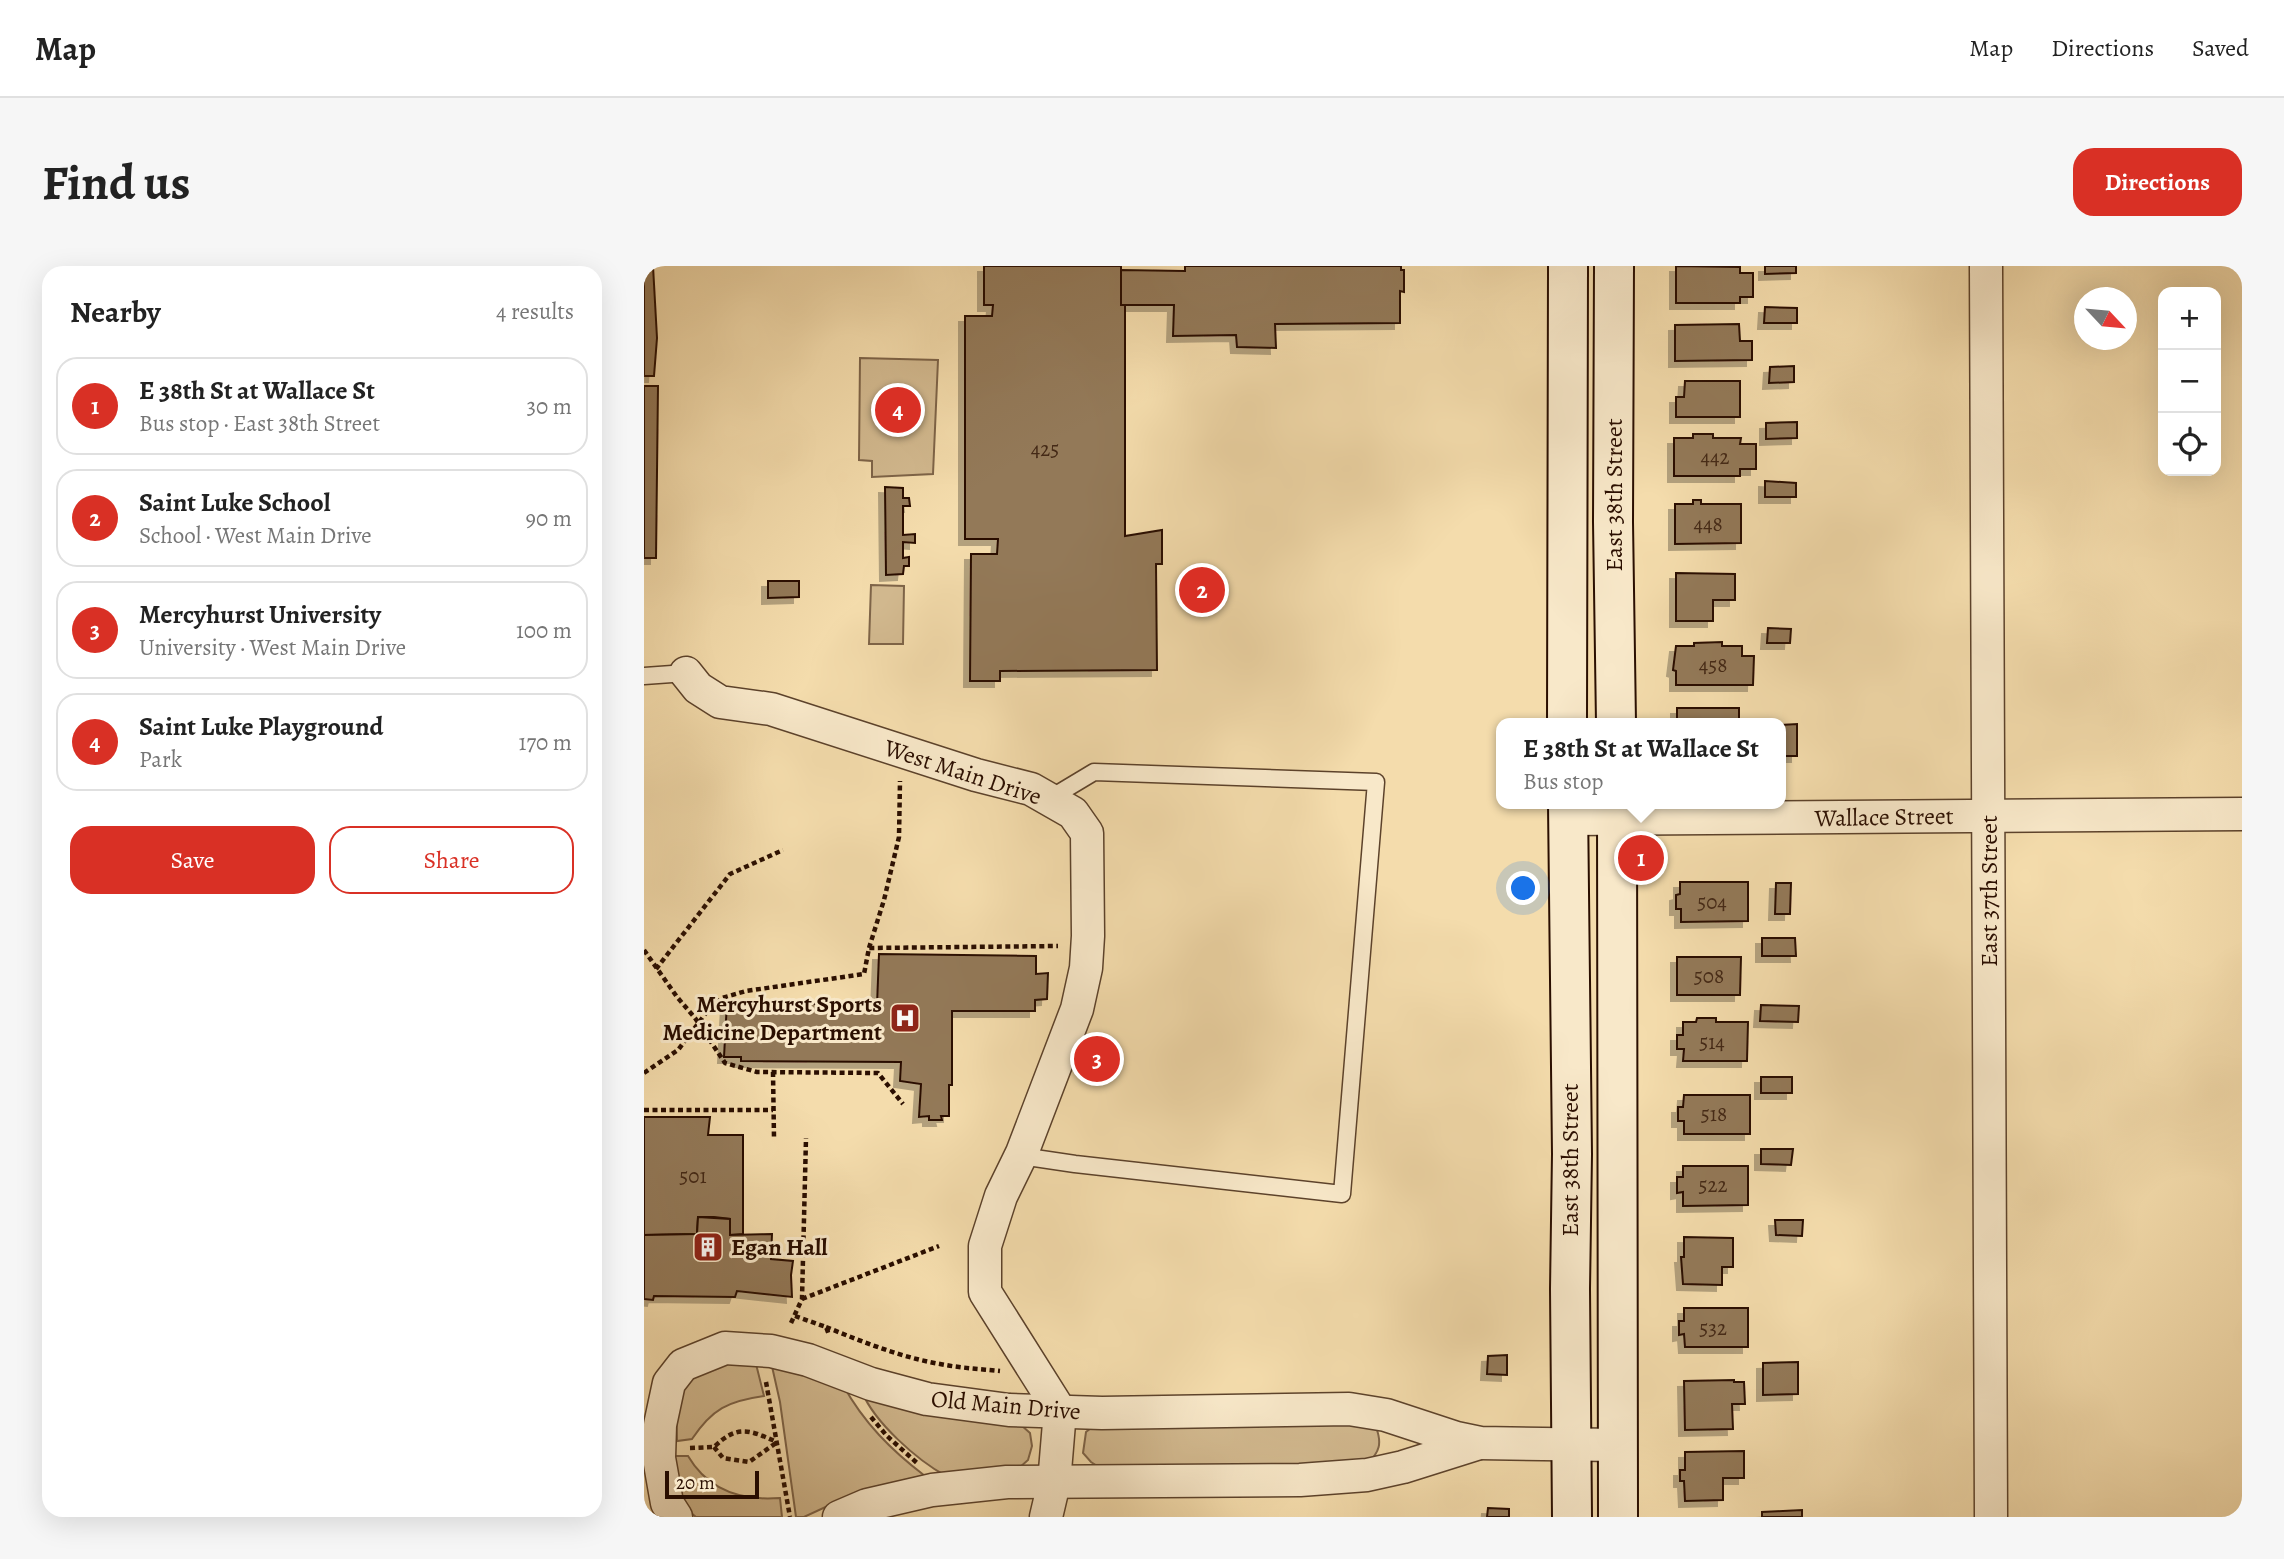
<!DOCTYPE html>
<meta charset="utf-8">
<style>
body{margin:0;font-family:Alegreya,serif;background:#f6f6f6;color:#222}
.controls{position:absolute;right:21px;top:21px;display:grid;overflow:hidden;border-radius:14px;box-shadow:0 7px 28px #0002}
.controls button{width:63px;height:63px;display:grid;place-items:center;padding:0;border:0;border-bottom:2px solid #e0e0e0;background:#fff;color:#222;font:35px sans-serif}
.compass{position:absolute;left:1430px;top:21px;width:63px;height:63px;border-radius:50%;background:#fff;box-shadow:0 7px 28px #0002;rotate:116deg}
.scale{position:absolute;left:21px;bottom:18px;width:94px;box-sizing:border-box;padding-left:7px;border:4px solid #2a0e00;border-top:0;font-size:19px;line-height:24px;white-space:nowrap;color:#2a0e00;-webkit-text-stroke:5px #f8e8c9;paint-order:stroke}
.you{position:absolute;left:880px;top:623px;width:24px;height:24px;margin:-18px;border:5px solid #fff;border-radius:50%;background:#1a73e8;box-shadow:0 0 0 10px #1a73e833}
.badge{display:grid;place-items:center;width:46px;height:46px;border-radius:50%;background:#d93025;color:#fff;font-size:23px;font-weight:700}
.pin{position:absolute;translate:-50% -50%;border:4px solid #fff;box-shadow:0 2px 7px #0006}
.popup{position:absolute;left:852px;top:452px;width:290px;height:91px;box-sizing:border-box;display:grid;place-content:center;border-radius:14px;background:#fff;filter:drop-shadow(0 2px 5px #0005);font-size:23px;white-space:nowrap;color:#767676}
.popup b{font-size:26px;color:#222}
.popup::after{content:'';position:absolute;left:50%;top:100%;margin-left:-14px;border:14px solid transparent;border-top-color:#fff}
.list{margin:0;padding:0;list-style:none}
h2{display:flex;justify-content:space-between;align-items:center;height:91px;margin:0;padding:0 28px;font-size:30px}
h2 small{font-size:23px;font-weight:400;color:#767676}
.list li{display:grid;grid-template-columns:46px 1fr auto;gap:21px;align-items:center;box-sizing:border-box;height:98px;margin:0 14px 14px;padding:0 14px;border:2px solid #e0e0e0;border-radius:21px}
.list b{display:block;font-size:26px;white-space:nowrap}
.list p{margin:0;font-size:23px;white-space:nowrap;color:#767676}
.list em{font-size:23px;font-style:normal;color:#767676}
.actions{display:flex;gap:14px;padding:21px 28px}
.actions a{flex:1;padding:16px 0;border:2px solid #d93025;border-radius:21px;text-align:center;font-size:24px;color:#d93025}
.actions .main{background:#d93025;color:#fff}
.icon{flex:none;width:38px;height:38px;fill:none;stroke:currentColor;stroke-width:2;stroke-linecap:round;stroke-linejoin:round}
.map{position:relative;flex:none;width:1598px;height:1251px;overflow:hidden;border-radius:21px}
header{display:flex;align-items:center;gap:42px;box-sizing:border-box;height:98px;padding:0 35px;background:#fff;border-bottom:2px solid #e0e0e0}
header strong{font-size:33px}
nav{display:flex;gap:38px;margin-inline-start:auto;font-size:24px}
.intro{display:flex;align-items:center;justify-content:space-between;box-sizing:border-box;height:168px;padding:0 42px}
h1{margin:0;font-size:49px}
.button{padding:18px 32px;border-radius:21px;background:#d93025;color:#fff;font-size:24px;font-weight:700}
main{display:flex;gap:42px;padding:0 42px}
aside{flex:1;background:#fff;border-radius:21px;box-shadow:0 7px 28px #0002}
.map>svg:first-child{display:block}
.green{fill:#d2b98f;stroke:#7e6448;stroke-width:2}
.building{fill:#937959;stroke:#2a0e00;stroke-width:2;filter:url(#shadow)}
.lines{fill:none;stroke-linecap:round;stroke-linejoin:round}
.lane-casing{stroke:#5c422b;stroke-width:19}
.street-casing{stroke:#5c422b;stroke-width:35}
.secondary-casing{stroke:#2a0e00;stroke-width:42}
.path{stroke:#2a0e00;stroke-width:4.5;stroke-dasharray:5 3.5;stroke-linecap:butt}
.lane{stroke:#f8e8c9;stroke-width:16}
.street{stroke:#f8e8c9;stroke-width:32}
.secondary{stroke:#f8e8c9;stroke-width:38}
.labels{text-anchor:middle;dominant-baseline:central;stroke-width:6;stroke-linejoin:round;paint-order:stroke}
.number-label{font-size:21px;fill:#442916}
.street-label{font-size:24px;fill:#2a0e00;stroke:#f8e8c9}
.poi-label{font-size:24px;font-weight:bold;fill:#2a0e00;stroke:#f8e8c9;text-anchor:end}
</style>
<header>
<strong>Map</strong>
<nav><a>Map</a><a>Directions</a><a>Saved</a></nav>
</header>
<div class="intro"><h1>Find us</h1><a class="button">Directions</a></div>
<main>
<aside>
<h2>Nearby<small>4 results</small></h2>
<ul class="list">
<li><span class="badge">1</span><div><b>E 38th St at Wallace St</b><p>Bus stop · East 38th Street</p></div><em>30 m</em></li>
<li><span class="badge">2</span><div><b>Saint Luke School</b><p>School · West Main Drive</p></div><em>90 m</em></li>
<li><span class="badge">3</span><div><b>Mercyhurst University</b><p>University · West Main Drive</p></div><em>100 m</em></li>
<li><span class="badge">4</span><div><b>Saint Luke Playground</b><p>Park</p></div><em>170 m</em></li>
</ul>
<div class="actions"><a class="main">Save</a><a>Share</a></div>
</aside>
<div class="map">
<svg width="1598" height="1251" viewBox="0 0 1598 1251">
<defs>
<filter id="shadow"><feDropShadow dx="-6" dy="6" stdDeviation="0" flood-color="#0004"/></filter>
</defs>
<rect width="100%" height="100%" fill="#f4dcac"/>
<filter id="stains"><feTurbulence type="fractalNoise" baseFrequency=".00286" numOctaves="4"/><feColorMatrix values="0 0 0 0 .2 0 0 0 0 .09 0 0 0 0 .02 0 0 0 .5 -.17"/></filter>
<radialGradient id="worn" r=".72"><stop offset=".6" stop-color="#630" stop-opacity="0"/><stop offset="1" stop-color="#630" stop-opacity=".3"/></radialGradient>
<g class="green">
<polygon points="216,92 294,94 289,208 228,211 228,195 215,194"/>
<polygon points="227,319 260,320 259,378 225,378"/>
<path d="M111 1094 120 1130C84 1135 68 1143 48 1173L33 1175 32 1139 36 1123 61 1101Z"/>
<path d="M127 1096 199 1119C220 1157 247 1184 281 1210L214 1226 160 1251H152L136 1136Z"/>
<path d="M218 1126 377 1159 386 1167 388 1180 384 1194 375 1202 302 1210C273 1194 231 1157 218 1126Z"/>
<path d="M706 1152 732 1161C738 1177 736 1186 723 1198L458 1203 447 1196 439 1187 442 1166 452 1158Z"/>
<path d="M31 1190H44C64 1224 98 1235 136 1232L138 1251H52C31 1236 30 1214 31 1190Z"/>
</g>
<g class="building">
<polygon points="0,0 9,0 13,72 10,110 0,110"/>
<polygon points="340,0 477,0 477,39 481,39 481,270 518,264 518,298 512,298 513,404 356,405 356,415 326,415 327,288 353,288 354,273 321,273 321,50 348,50 349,39 340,39"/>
<polygon points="541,0 757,0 757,4 760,4 760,26 756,25 756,57 631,58 632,82 593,81 592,69 529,70 530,39 477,39 477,4 541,5"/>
<polygon points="1032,0 1096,1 1096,7 1109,7 1109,31 1096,31 1096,37 1032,37"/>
<polygon points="1121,0 1152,0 1152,7 1121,8"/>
<polygon points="1121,41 1153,42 1153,57 1120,57"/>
<polygon points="1095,58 1096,75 1108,75 1108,94 1031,95 1031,59"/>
<polygon points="1150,100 1150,116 1125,117 1126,101"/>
<polygon points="1041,115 1096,115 1096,151 1032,151 1032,131 1040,131"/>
<polygon points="0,120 14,120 12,292 0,292"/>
<polygon points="1153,156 1153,172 1122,173 1122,157"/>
<polygon points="1049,168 1069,168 1069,172 1097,172 1096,178 1112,178 1112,203 1096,203 1096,210 1030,210 1030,172 1049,172"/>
<polygon points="1121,215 1152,217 1152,231 1121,231"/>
<polygon points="241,221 259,222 259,232 265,232 266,240 259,240 259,269 271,268 271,277 259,276 259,292 265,291 265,300 260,300 259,308 242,309"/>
<polygon points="1049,234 1057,234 1057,238 1097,238 1097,277 1031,278 1031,238 1049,238"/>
<polygon points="1032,307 1091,308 1091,334 1069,334 1069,355 1032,355"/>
<polygon points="124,315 155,315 155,331 124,332"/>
<polygon points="1124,362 1147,363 1146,377 1123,377"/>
<polygon points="1078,376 1078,380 1098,380 1098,390 1110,390 1109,419 1032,419 1032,405 1029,404 1032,380 1050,380 1050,377"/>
<polygon points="1033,442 1095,442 1095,454 1111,454 1111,457 1033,457"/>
<polygon points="1153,458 1153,490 1137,490 1137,459"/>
<polygon points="1036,616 1104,616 1104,655 1037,656 1037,643 1032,643 1032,629 1036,628"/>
<polygon points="1132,617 1147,617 1146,648 1131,648"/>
<polygon points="1118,672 1151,672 1152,690 1118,690"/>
<polygon points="235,688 392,690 392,708 404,707 403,733 391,734 391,745 308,745 308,819 305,819 305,850 297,850 298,854 285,854 285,850 275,851 277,818 256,815 257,796 97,795 97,791 80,791 83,736 233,739"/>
<polygon points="1033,691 1097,691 1096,729 1033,729"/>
<polygon points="1117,739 1155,740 1154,756 1116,755"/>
<polygon points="1053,752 1072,752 1072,756 1104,756 1103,795 1039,795 1040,783 1033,783 1033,769 1039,769 1039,756 1052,756"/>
<rect x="1117" y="811" width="31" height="16"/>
<polygon points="1040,829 1106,829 1106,868 1040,868 1040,855 1034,855 1034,841 1039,841"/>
<polygon points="0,851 66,851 64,869 99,869 99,968 86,969 86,953 70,951 54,951 53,968 0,969"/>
<polygon points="1117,883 1149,883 1147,899 1117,898"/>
<polygon points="1039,900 1104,900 1104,939 1039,940 1039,926 1033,927 1033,911 1039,911"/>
<polygon points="54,951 86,953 86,969 128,968 127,993 149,995 147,1009 148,1031 93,1025 91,1031 10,1030 9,1034 0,1033 0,969 53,968"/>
<polygon points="1131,954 1159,954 1158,970 1132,969"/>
<polygon points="1040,971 1089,972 1089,1001 1078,1001 1078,1019 1039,1018 1037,991 1040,991"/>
<polygon points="1040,1042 1104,1042 1104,1081 1041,1081 1040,1068 1035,1069 1035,1055 1040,1055"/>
<polygon points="863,1089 863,1109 843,1108 844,1090"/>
<polygon points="1154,1096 1154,1128 1119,1129 1119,1097"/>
<polygon points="1090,1114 1090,1116 1100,1116 1101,1138 1088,1138 1089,1163 1041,1164 1040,1115"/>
<polygon points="1100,1185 1100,1212 1079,1212 1079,1234 1041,1235 1040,1215 1036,1215 1036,1204 1041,1204 1041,1186"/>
<polygon points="844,1242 865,1243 865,1251 843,1251"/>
<polygon points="1158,1244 1158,1251 1118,1251 1118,1246"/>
</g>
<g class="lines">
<g class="lane-casing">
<g id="lane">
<polyline points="0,410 42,407"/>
<polyline points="377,890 431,898 698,928 732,516 450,506 405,533"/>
</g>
</g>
<g class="street-casing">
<g id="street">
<polyline points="1342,0 1347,1251"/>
<polyline points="42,407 54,422 76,436 127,443 332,509 387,523 429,547 443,567 444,670 442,702 433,743 378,887 357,930 341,980 341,1026 416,1145 410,1217 402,1251"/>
<polyline points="924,553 1598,548"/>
<polyline points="32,1251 23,1237 15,1192 16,1159 25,1117 39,1099 81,1082 127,1085 164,1094 227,1118 283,1133 365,1144 458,1147 705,1143 742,1149 812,1172 836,1177 974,1179"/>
<polyline points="195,1251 223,1239 288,1224 363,1216 656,1214 723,1209 759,1201 832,1178"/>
</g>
</g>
<g class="secondary-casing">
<g id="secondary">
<polyline points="970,0 969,256 972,457"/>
<polyline points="923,457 924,0"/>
<polyline points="924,538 928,888 926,1023 928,1251"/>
<polyline points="973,538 974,1251"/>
</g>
</g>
<g class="path">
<polyline points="225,682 240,634 255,571 256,515"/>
<polyline points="0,684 33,731 51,752 81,797 113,806 234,807 259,838"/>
<polyline points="12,703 86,608 139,584"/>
<polyline points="129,806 130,872"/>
<polyline points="0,807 34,784 65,743 78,732 102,725 220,708 225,682 414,680"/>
<polyline points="0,844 129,844"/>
<polyline points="158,1033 295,980"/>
<polyline points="151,1050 182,1061 185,1069"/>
<polyline points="147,1057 158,1033 162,872"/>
<path d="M182 1061C219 1076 256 1091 296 1098 316 1102 336 1103 356 1105"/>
<polyline points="122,1116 146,1251"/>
<polyline points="227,1151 243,1170 273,1197"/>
<polyline points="70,1181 79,1192 105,1196 132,1177"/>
<path d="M46 1182 70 1181C94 1158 105 1164 133 1176"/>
</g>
<use href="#lane" class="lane"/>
<use href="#street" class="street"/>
<use href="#secondary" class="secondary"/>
</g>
<defs>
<g id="hospital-square" transform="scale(1.575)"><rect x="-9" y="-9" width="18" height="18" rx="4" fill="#8f2418" stroke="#f8e8c9"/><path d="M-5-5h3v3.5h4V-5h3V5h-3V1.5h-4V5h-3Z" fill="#fff"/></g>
<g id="building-square" transform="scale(1.575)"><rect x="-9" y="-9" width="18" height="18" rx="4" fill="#8f2418" stroke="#f8e8c9"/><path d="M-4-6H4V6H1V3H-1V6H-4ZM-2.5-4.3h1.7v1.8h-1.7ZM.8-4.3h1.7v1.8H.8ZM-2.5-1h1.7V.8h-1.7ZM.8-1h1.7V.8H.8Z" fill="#fff"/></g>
</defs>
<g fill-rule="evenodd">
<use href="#hospital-square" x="261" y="752"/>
<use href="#building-square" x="64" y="981"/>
</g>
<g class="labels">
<g class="number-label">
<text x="401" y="183">425</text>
<text x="1071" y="191">442</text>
<text x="1064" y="258">448</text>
<text x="1069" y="399">458</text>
<text x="1068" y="636">504</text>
<text x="1065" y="710">508</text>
<text x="1068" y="776">514</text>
<text x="1070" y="848">518</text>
<text x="49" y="910">501</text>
<text x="1069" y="919">522</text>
<text x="1069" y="1062">532</text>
</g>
<g class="street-label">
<text transform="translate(970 229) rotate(-90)">East 38th Street</text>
<text transform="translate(319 506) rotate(18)">West Main Drive</text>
<text transform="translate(1240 551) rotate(-1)">Wallace Street</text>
<text transform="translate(1345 625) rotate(-90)">East 37th Street</text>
<text transform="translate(926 894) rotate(-90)">East 38th Street</text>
<text transform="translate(362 1139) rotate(5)">Old Main Drive</text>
</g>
<g class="poi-label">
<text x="238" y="738">Mercyhurst Sports<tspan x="238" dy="28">Medicine Department</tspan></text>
<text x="87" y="981" text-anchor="start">Egan Hall</text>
</g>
</g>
<rect width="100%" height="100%" filter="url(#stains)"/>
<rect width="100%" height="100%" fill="url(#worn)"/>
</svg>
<div class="controls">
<button>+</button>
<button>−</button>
<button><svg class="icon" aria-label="locate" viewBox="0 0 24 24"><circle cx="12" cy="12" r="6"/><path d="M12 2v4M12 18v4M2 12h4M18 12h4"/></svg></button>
</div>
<svg class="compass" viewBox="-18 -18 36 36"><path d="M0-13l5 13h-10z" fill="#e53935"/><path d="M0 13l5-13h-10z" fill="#767676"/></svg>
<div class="scale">20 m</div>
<div class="you"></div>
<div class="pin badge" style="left:997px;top:592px">1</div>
<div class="popup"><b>E 38th St at Wallace St</b>Bus stop</div>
<div class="pin badge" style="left:558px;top:324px">2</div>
<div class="pin badge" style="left:453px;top:793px">3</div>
<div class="pin badge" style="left:254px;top:144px">4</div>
</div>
</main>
